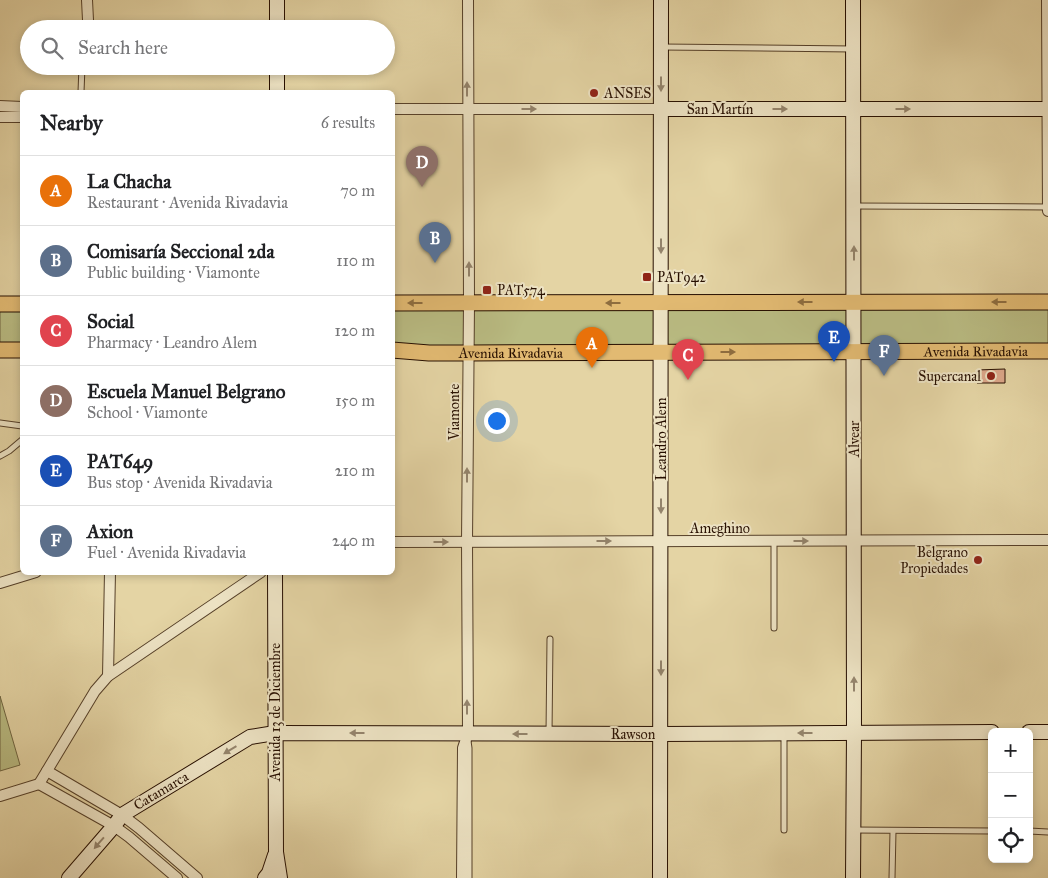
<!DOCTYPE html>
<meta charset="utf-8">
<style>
body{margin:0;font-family:"IM FELL Great Primer",serif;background:#f6f6f6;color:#202124}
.controls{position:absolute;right:15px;bottom:15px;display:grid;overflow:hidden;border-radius:8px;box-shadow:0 2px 8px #0003}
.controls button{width:45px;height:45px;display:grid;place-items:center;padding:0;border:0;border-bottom:1px solid #e0e0e0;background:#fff;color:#202124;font:25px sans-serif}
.you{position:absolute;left:496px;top:420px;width:18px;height:18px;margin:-12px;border:4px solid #fff;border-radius:50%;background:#1a73e8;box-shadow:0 0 0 8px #1a73e833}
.badge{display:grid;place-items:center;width:32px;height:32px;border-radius:50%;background:#111827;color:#fff;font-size:16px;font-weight:700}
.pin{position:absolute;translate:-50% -41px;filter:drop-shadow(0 1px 2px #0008)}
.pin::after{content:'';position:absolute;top:26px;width:18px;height:15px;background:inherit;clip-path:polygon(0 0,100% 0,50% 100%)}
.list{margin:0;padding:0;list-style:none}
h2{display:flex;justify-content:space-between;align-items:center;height:65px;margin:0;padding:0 20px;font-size:21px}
h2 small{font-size:16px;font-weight:400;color:#757577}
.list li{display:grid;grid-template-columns:32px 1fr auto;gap:15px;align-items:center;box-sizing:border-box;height:70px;padding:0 20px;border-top:1px solid #e0e0e0}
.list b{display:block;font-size:19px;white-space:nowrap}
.list p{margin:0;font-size:16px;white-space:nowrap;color:#757577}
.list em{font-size:16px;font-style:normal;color:#757577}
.icon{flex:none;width:28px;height:28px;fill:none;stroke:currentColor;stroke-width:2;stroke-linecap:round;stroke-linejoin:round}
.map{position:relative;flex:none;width:1048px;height:878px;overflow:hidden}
.search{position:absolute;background:#fff;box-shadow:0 2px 8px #0003;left:20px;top:20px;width:375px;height:55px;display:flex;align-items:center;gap:12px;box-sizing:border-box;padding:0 18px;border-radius:28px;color:#757577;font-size:19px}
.panel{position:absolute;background:#fff;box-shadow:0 2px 8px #0003;left:20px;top:90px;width:375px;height:485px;border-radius:8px}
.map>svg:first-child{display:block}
.green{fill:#b9bb82;stroke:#706541}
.building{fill:#dda88b;stroke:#270f00}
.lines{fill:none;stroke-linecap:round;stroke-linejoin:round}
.lane-casing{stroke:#564029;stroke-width:7}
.street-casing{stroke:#564029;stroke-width:12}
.secondary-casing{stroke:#270f00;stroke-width:16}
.primary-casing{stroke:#270f00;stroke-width:17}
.lane{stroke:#ede3c4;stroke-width:5}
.street{stroke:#ede3c4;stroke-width:10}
.secondary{stroke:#ede3c4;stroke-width:14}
.primary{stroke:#e2ba72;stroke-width:15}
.oneway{fill:#94846c}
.oneway2{fill:#8e6d3f}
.poi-dot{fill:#8f2418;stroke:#ede3c4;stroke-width:2}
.labels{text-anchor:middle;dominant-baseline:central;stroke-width:4;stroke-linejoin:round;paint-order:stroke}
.poi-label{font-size:14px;fill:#270f00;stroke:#ede3c4;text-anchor:start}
.street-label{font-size:14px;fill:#270f00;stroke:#ede3c4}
</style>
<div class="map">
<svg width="1048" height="878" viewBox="0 0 1048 878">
<rect width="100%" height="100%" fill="#e4d4a4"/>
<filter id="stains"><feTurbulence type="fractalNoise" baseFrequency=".004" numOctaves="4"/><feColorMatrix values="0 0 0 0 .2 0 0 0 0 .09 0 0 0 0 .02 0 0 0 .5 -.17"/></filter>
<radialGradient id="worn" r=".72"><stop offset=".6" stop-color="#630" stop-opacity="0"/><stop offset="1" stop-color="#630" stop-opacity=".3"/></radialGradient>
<g class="green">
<polygon points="1048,302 1048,351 393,350 393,303"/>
<rect x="0" y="304" width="22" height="46"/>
<polygon points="0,696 20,765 0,771"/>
</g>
<polygon class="building" points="1005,369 1005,383 977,383 977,370"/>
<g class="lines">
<g class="lane-casing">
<g id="lane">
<polyline points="662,47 853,49"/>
<polyline points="81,92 82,66"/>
<polyline points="855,206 1048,207"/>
<polyline points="0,423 22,426"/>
<polyline points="0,456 9,451 22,440"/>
<polyline points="774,541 774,628"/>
<polyline points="549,734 550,639"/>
<polyline points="784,734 784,830"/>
<polyline points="468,741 469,748 469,878"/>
<polyline points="854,830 992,831"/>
<polyline points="1029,831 1048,832"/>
<polyline points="892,878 893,831"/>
</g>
</g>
<g class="street-casing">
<g id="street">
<polyline points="87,0 88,20"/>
<polyline points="1047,0 1048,211"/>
<polyline points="0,106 22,107"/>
<polyline points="392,109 661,109"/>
<polyline points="0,117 22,117"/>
<polyline points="392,542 1048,540"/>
<polyline points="0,583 36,572"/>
<polyline points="108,676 110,572"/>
<polyline points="47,771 122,815 139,828 197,878"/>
<polyline points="39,784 95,691 108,676 261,572"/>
<polyline points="39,784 114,826 129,837 177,878"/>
<polyline points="0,796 39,784"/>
<polyline points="462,878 463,748 468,733 467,542 469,303 468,0"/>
</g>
</g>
<g class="secondary-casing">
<g id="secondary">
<polyline points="277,0 277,29"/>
<polyline points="277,66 277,92"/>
<polyline points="661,109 1048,109"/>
<polyline points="275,572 276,852 280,878"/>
<polyline points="1029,732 1048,732"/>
<polyline points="69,878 114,826 122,815 250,737 275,733 661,734 992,732"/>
<polyline points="265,878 269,873 275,855"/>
<polyline points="660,878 661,0"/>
<polyline points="853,878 854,733 853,0"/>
</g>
</g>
<g class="primary-casing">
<g id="primary">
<polyline points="392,303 1048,302"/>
<polyline points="0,304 22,304"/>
<polyline points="0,350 22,350"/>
<path id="s1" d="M392 350 429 353H468L1048 351"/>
</g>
</g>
<use href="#lane" class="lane"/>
<use href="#street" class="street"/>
<use href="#secondary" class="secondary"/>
<use href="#primary" class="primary"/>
</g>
<defs><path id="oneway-solid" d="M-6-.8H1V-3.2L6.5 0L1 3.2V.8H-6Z" transform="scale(1.25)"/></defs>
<g class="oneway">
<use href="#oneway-solid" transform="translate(661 84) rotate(90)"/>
<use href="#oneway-solid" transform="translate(467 89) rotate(-90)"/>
<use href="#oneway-solid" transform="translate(529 109)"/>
<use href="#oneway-solid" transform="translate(780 109)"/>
<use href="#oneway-solid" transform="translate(903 109)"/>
<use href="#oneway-solid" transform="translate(661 246) rotate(90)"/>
<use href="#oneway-solid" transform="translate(854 253) rotate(-90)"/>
<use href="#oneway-solid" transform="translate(469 269) rotate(-90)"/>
<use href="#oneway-solid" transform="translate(467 475) rotate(-90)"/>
<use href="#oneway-solid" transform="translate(661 506) rotate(90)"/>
<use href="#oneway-solid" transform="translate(604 541)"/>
<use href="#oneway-solid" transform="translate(801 541)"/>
<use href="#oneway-solid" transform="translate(441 542)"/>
<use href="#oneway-solid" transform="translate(661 668) rotate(90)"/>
<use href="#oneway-solid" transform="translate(854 684) rotate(-90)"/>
<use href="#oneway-solid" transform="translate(467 707) rotate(-90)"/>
<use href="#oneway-solid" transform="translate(357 733) rotate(-180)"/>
<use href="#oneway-solid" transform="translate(805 733) rotate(180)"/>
<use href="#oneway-solid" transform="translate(520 734) rotate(-180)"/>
<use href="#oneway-solid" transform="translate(230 750) rotate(149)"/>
<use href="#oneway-solid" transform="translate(99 843) rotate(131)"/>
</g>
<g class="oneway2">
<use href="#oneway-solid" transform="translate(805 302) rotate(180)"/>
<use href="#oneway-solid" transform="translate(999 302) rotate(180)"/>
<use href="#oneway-solid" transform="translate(415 303) rotate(180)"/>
<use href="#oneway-solid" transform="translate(613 303) rotate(180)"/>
<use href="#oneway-solid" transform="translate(728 352)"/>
</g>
<g class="poi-dot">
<circle cx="594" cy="93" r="5"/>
<rect x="642" y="272" width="10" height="10" rx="2.5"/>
<rect x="482" y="285" width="10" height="10" rx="2.5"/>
<circle cx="991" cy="376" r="5"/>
<circle cx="978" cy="560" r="5"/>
</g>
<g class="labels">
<g class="poi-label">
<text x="604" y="93">ANSES</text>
<text x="657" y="277">PAT942</text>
<text x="497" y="290">PAT574</text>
<text x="981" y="376" text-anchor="end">Supercanal</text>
<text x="968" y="552" text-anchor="end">Belgrano<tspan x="968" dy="16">Propiedades</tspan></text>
</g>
<g class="street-label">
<text x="720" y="109">San Martín</text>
<text stroke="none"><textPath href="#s1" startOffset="584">Avenida Rivadavia</textPath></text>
<text stroke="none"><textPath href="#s1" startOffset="119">Avenida Rivadavia</textPath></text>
<text transform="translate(454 412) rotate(-90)">Viamonte</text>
<text transform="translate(661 439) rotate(-90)">Leandro Alem</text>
<text transform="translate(854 439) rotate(-90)">Alvear</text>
<text x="720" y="528">Ameghino</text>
<text transform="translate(275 712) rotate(-90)">Avenida 13 de Diciembre</text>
<text x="633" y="734">Rawson</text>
<text transform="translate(161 791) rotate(-31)">Catamarca</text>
</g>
</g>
<rect width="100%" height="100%" filter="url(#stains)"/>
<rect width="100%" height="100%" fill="url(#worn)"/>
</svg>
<div class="controls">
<button>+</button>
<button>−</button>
<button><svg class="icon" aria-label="locate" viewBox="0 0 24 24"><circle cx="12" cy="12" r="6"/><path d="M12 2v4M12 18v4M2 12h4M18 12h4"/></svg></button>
</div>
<div class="you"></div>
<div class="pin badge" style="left:592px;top:368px;background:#e8710a">A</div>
<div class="pin badge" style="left:435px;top:263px;background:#5c6f8a">B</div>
<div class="pin badge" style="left:688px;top:380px;background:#e0444e">C</div>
<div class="pin badge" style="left:422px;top:187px;background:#8d6e63">D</div>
<div class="pin badge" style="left:834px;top:362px;background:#1a4fb4">E</div>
<div class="pin badge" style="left:884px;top:376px;background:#5c6f8a">F</div>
<div class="search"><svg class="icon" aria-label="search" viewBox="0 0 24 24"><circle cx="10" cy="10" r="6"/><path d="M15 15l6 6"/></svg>Search here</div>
<section class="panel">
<h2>Nearby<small>6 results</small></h2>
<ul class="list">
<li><span class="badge" style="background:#e8710a">A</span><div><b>La Chacha</b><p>Restaurant · Avenida Rivadavia</p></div><em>70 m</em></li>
<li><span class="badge" style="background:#5c6f8a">B</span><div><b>Comisaría Seccional 2da</b><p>Public building · Viamonte</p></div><em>110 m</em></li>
<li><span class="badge" style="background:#e0444e">C</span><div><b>Social</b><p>Pharmacy · Leandro Alem</p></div><em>120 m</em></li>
<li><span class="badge" style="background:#8d6e63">D</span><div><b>Escuela Manuel Belgrano</b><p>School · Viamonte</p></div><em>150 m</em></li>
<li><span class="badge" style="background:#1a4fb4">E</span><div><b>PAT649</b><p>Bus stop · Avenida Rivadavia</p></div><em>210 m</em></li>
<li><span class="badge" style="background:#5c6f8a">F</span><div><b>Axion</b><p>Fuel · Avenida Rivadavia</p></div><em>240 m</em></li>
</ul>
</section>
</div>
